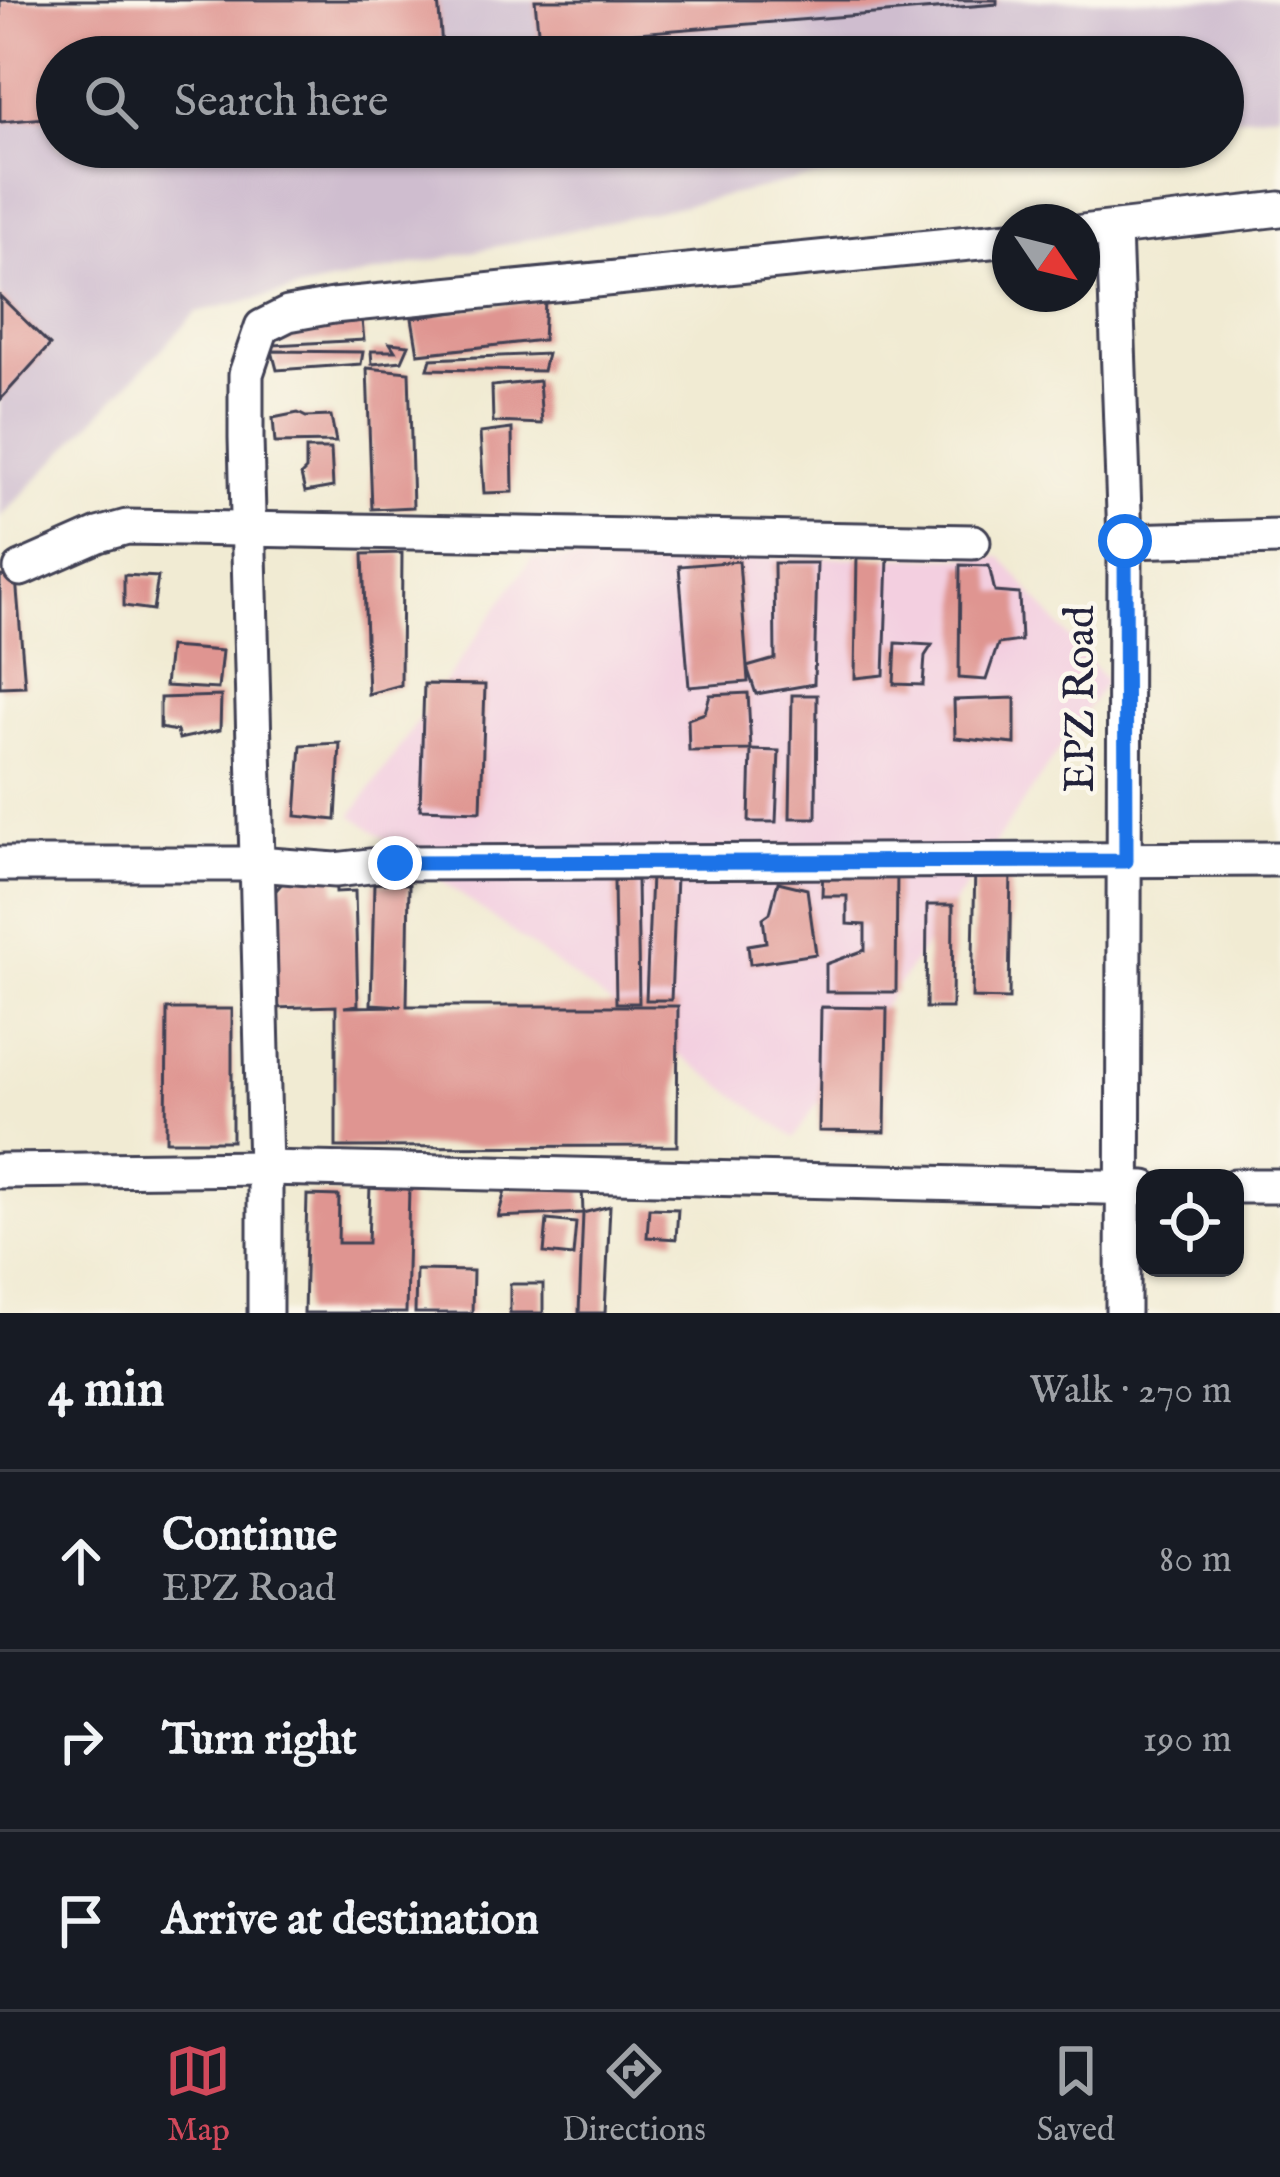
<!DOCTYPE html>
<meta charset="utf-8">
<style>
body{margin:0;font-family:"IM FELL English",serif;background:#20242c;color:#f1f3f6}
.controls{position:absolute;right:36px;bottom:36px;display:grid;overflow:hidden;border-radius:24px;box-shadow:0 3px 9px #0004}
.controls button{width:108px;height:108px;display:grid;place-items:center;padding:0;border:0;border-bottom:3px solid #363941;background:#171b24;color:#f1f3f6;font:60px sans-serif}
.compass{position:absolute;left:992px;top:204px;width:108px;height:108px;border-radius:50%;background:#171b24;box-shadow:0 3px 9px #0004;rotate:125deg}
.stop{position:absolute;width:36px;height:36px;margin:-27px;border:9px solid #1a73e8;border-radius:50%;background:#fff}
.stop.end{background:#1a73e8;border-color:#fff;box-shadow:0 3px 12px #0008}
.list{margin:0;padding:0;list-style:none}
h2{display:flex;justify-content:space-between;align-items:center;height:156px;margin:0;padding:0 48px;font-size:51px}
h2 small{font-size:39px;font-weight:400;color:#9ea1a6}
.list li{display:grid;grid-template-columns:78px 1fr auto;gap:36px;align-items:center;box-sizing:border-box;height:180px;padding:0 48px;border-top:3px solid #363941}
.list b{display:block;font-size:45px;white-space:nowrap}
.list p{margin:0;font-size:39px;white-space:nowrap;color:#9ea1a6}
.list em{font-size:39px;font-style:normal;color:#9ea1a6}
.icon{flex:none;width:66px;height:66px;fill:none;stroke:currentColor;stroke-width:2;stroke-linecap:round;stroke-linejoin:round}
.map{position:relative;flex:none;width:1280px;height:1313px;overflow:hidden}
.search{position:absolute;background:#171b24;box-shadow:0 3px 9px #0004;left:36px;right:36px;top:36px;height:132px;display:flex;align-items:center;gap:30px;box-sizing:border-box;padding:0 42px;border-radius:66px;color:#9ea1a6;font-size:45px}
.sheet{height:696px;background:#171b24}
nav{display:flex;justify-content:space-around;align-items:center;box-sizing:border-box;height:168px;border-top:3px solid #363941;background:#171b24;font-size:33px;color:#9ea1a6}
nav a{display:grid;justify-items:center;gap:6px}
nav .on{color:#d1495b}
.map>svg:first-child{display:block}
.built{fill:#f3cfe0}
.industrial{fill:#cfbdcf}
.building{fill:#df9591}
.lines{fill:none;stroke-linecap:round;stroke-linejoin:round}
.minor-casing{stroke:#414052;stroke-width:39}
.minor{stroke:#fff;stroke-width:33}
.route{stroke:#1a73e8;stroke-width:15}
.labels{text-anchor:middle;dominant-baseline:central;stroke-width:9;stroke-linejoin:round;paint-order:stroke}
.street-label{font-size:42px;fill:#22223b;stroke:#fbf7ec}
</style>
<div class="map">
<svg width="1280" height="1313" viewBox="0 0 1280 1313">
<rect width="100%" height="100%" fill="#fbf7ec"/>
<filter id="ink" filterUnits="userSpaceOnUse"><feTurbulence type="fractalNoise" baseFrequency=".00833" numOctaves="2"/><feDisplacementMap in="SourceGraphic" scale="24" xChannelSelector="R" yChannelSelector="G"/><feConvolveMatrix kernelMatrix="1 2 1 2 8 2 1 2 1" color-interpolation-filters="sRGB"/></filter>
<filter id="wash" filterUnits="userSpaceOnUse"><feTurbulence type="fractalNoise" baseFrequency=".004" numOctaves="4" result="noise"/><feDisplacementMap in="SourceGraphic" scale="48" xChannelSelector="R" yChannelSelector="G"/><feGaussianBlur stdDeviation="2.7" result="paint"/><feColorMatrix in="noise" values="0 0 0 0 0 0 0 0 0 0 0 0 0 0 0 0 0 1.4 0 .05"/><feComposite in="paint" operator="in"/></filter>
<g filter="url(#wash)">
<rect width="100%" height="100%" fill="#f1ebd3"/>
<polygon class="built" points="1001,557 1106,681 794,1138 352,815 531,559"/>
<polygon class="industrial" points="0,0 1280,0 1280,112 1223,120 1223,57 57,57 57,147 1035,147 799,180 197,312 0,518"/>
<g id="blocks">
<g class="building">
<polygon points="0,0 438,0 443,57 57,57 57,117 0,122"/>
<polygon points="535,0 997,0 997,4 539,41"/>
<polygon points="0,296 50,345 0,400"/>
<polygon points="545,300 543,340 418,354 412,318"/>
<polygon points="362,321 364,340 274,345 271,330"/>
<polygon points="390,343 409,345 402,361 372,364 371,351 395,351"/>
<polygon points="272,351 363,352 361,364 277,370"/>
<polygon points="547,354 543,371 428,369 431,359"/>
<polygon points="367,368 409,372 413,507 372,509"/>
<polygon points="539,381 542,424 493,422 492,386"/>
<polygon points="298,413 306,417 331,416 336,442 275,443 273,418"/>
<polygon points="512,429 513,492 484,493 480,433"/>
<polygon points="306,449 331,449 333,487 305,492 301,475 306,470"/>
<polygon points="402,553 401,685 368,694 363,554"/>
<polygon points="857,556 888,558 884,675 855,678"/>
<polygon points="739,561 747,667 775,659 774,563 817,563 814,684 756,694 747,667 748,682 689,687 679,566"/>
<polygon points="960,565 989,566 995,592 1019,594 1021,641 998,644 986,680 959,678"/>
<polygon points="124,575 158,577 153,610 124,606"/>
<polygon points="0,576 16,578 25,686 0,687"/>
<polygon points="896,643 932,645 925,656 923,685 894,684"/>
<polygon points="169,647 222,651 218,689 165,686"/>
<polygon points="424,684 485,685 481,811 420,809"/>
<polygon points="748,693 751,750 689,751 688,719 705,713 710,695"/>
<polygon points="792,695 817,695 816,818 790,818"/>
<polygon points="221,696 220,730 179,739 177,731 160,728 160,698"/>
<polygon points="1015,698 1015,744 955,738 954,700"/>
<polygon points="340,743 336,820 296,816 301,745"/>
<polygon points="751,750 779,751 776,822 749,822"/>
<polygon points="823,866 897,866 896,992 826,992 826,964 865,950 865,925 847,924 847,896 822,896"/>
<polygon points="975,867 1011,868 1009,999 972,998"/>
<polygon points="335,870 336,892 355,891 358,1005 344,1007 402,1006 371,1004 374,883 409,884 407,1006 678,1006 677,1146 336,1147 336,1006 274,1008 270,897 293,871"/>
<polygon points="651,875 676,877 671,1000 646,1000"/>
<polygon points="637,880 639,1003 616,1003 614,881"/>
<polygon points="778,882 807,889 816,954 750,964 748,945 766,942 763,918 770,913"/>
<polygon points="927,905 953,905 952,1008 926,1008"/>
<polygon points="821,1007 887,1008 885,1132 819,1131"/>
<polygon points="167,1009 232,1009 232,1141 166,1141"/>
<polygon points="370,1186 409,1187 406,1313 304,1313 307,1195 339,1196 338,1243 368,1243"/>
<polygon points="582,1187 583,1213 498,1217 505,1191"/>
<polygon points="610,1206 605,1313 579,1313 583,1213"/>
<polygon points="649,1208 678,1209 676,1239 647,1237"/>
<polygon points="547,1220 576,1223 573,1256 544,1253"/>
<polygon points="416,1270 473,1271 472,1313 415,1313"/>
<rect x="510" y="1284" width="33" height="29"/>
</g>
</g>
</g>
<g filter="url(#ink)">
<use href="#blocks" fill-opacity="0" stroke="#414052" stroke-width="3"/>
<g class="lines">
<g class="minor-casing">
<g id="minor">
<polyline points="1114,229 1125,541 1123,1313"/>
<polyline points="1082,232 1280,209"/>
<polyline points="1125,541 1280,537"/>
<polyline points="21,569 98,535 127,527 973,542"/>
<polyline points="0,864 257,864 335,870 395,863 1280,859"/>
<polyline points="0,1171 265,1168 1145,1188"/>
<polyline points="1235,1186 1280,1186"/>
<polyline points="265,1313 265,1168 246,438 246,374 262,327 288,314 333,306 1010,239"/>
</g>
</g>
<use href="#minor" class="minor"/>
</g>
</g>
<g class="lines" filter="url(#ink)">
<polyline class="route" points="395,863 1126,861 1125,541"/>
</g>
<g class="labels">
<g class="street-label">
<text transform="translate(1081 699) rotate(-90)">EPZ Road</text>
</g>
</g>
</svg>
<div class="controls">
<button><svg class="icon" aria-label="locate" viewBox="0 0 24 24"><circle cx="12" cy="12" r="6"/><path d="M12 2v4M12 18v4M2 12h4M18 12h4"/></svg></button>
</div>
<svg class="compass" viewBox="-18 -18 36 36"><path d="M0-13l5 13h-10z" fill="#e53935"/><path d="M0 13l5-13h-10z" fill="#9ea1a6"/></svg>
<div class="stop" style="left:1125px;top:541px"></div>
<div class="stop end" style="left:395px;top:863px"></div>
<div class="search"><svg class="icon" aria-label="search" viewBox="0 0 24 24"><circle cx="10" cy="10" r="6"/><path d="M15 15l6 6"/></svg>Search here</div>
</div>
<section class="sheet">
<h2>4 min<small>Walk · 270 m</small></h2>
<ul class="list">
<li><svg class="icon" aria-label="ahead" viewBox="0 0 24 24"><path d="M12 20V5M6 11l6-6 6 6"/></svg><div><b>Continue</b><p>EPZ Road</p></div><em>80 m</em></li>
<li><svg class="icon" aria-label="right" viewBox="0 0 24 24"><path d="M7 20v-9h11M14 6l5 5-5 5"/></svg><div><b>Turn right</b></div><em>190 m</em></li>
<li><svg class="icon" aria-label="arrive" viewBox="0 0 24 24"><path d="M6 21V4h12l-3 4 3 4H6"/></svg><div><b>Arrive at destination</b></div></li>
</ul>
</section>
<nav>
<a class="on"><svg class="icon" aria-label="map" viewBox="0 0 24 24"><path d="M3 6l6-2 6 2 6-2v14l-6 2-6-2-6 2zM9 4v14M15 6v14"/></svg>Map</a>
<a><svg class="icon" aria-label="directions" viewBox="0 0 24 24"><path d="M12 3l9 9-9 9-9-9zM9 14v-3h6M13 9l2 2-2 2"/></svg>Directions</a>
<a><svg class="icon" aria-label="saved" viewBox="0 0 24 24"><path d="M7 4h10v16l-5-4-5 4z"/></svg>Saved</a>
</nav>
